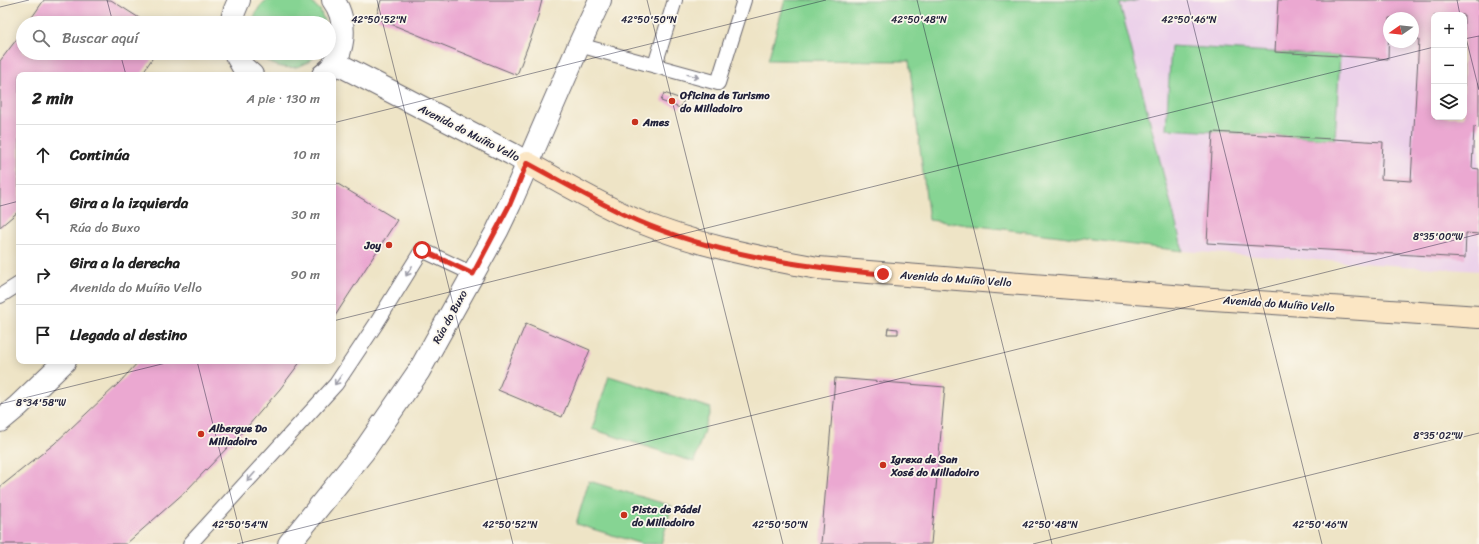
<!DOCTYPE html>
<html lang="es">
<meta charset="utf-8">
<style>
body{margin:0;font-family:Sriracha,sans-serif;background:#f6f6f6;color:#222}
.controls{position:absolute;right:12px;top:12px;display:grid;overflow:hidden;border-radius:8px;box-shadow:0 2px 10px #0003}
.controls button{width:36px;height:36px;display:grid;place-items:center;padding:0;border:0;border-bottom:1px solid #e0e0e0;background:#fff;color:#222;font:20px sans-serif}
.compass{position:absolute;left:1383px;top:12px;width:36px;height:36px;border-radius:50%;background:#fff;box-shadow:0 2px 10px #0003;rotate:256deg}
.stop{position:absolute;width:12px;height:12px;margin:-9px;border:3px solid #d93025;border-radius:50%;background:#fff}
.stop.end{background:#d93025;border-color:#fff;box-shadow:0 1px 4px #0008}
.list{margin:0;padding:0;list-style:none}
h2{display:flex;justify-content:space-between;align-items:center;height:52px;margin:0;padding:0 16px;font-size:17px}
h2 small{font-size:13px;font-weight:400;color:#767676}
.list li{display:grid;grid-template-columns:26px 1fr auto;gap:12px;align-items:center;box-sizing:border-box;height:60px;padding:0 16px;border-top:1px solid #e0e0e0}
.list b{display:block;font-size:15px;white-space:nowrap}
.list p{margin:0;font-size:13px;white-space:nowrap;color:#767676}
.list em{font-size:13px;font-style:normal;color:#767676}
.icon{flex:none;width:22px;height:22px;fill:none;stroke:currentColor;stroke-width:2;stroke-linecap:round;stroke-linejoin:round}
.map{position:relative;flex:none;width:1479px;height:544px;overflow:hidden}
.search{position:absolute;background:#fff;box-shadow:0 2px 10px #0003;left:16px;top:16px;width:320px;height:44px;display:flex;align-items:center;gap:10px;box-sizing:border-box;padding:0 14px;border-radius:22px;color:#767676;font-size:15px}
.panel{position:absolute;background:#fff;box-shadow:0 2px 10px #0003;left:16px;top:72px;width:320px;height:292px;border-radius:8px}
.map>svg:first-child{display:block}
.built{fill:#ecd1ea;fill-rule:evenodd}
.green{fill:#86d493;stroke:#547b67}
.building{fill:#eba8d1;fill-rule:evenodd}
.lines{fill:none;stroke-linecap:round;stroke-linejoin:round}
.lane-casing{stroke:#69666c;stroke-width:16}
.street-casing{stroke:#69666c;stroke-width:24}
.secondary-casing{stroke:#69666c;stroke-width:24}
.lane{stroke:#fff;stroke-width:14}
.street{stroke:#fff;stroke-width:22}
.secondary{stroke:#fbe6c4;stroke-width:22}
.oneway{stroke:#9c9ca7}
.route{stroke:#d93025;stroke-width:5}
.ticks{fill:none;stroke:#22223b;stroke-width:1;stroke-opacity:0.45}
.poi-dot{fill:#c8321e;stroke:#fbf7ec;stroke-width:1.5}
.labels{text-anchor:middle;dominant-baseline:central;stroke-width:3.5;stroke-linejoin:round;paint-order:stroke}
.poi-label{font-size:11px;font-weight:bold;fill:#22223b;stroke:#fbf7ec;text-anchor:start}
.street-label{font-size:11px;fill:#22223b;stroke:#fbf7ec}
.ticks-label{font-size:10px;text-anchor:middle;fill:#22223b;stroke:#fbf7ec;stroke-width:3.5;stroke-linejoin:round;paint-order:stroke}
</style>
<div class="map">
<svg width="1479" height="544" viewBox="0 0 1479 544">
<rect width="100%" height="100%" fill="#fbf7ec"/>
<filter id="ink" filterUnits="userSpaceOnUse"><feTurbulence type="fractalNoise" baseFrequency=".025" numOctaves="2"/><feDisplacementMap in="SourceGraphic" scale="8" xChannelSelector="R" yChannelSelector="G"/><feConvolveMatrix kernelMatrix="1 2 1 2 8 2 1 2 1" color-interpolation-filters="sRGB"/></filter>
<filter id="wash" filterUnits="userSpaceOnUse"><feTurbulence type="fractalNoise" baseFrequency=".012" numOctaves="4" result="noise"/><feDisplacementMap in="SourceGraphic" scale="16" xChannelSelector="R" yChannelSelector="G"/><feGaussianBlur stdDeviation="0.9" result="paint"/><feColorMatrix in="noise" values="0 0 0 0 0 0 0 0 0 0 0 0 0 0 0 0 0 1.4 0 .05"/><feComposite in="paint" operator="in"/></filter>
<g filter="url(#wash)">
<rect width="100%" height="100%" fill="#eee4c6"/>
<path class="built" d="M1139 0H1479V271L1183 251 1120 4ZM1434 15H1464V117H1434ZM1389 18H1413V42H1389Z"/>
<g class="green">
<path d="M267 0H309L320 10 325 23H252C255 14 259 5 267 0Z"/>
<polygon points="785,0 1139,0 1120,4 1183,251 929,220 909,61 768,60"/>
<polygon points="1171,46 1340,56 1335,139 1166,129"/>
<path d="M258 53H318C302 73 275 72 258 53Z"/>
<polygon points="609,376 711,408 694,462 592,429"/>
<polygon points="589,481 672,506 661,544 642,544 576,524"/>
</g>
<g id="blocks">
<g class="building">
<polygon points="44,0 111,0 147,23 28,23"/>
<polygon points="381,0 542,0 536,24 517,75 376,18"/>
<path d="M1278 0H1479V128L1474 127 1472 168 1479 169V234L1466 233 1465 258 1207 243 1213 132 1383 142 1381 179 1411 181 1419 39 1413 38V18H1389L1388 59 1275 52ZM1434 15H1464V117H1434Z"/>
<polygon points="23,31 23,53 156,53 141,75 19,75 19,211 0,227 0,61"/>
<polygon points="664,93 684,100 680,108 661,101"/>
<polygon points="333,181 397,220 333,319"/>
<polygon points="526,323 590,350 562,417 498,390"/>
<polygon points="888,328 898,329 898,334 887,334"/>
<polygon points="139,361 301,361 280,389 248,426 186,491 126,544 0,544 0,487 54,444 119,383"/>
<polygon points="835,378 945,387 931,544 821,544"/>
</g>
</g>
</g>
<g filter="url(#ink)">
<use href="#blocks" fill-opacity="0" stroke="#69666c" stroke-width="1"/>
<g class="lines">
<g class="lane-casing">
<g id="lane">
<polyline points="579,45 718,83 744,0"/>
<polyline points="655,65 675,0"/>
<polyline points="0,296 19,284"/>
<polyline points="190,544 336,384 376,324 422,250 473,274"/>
</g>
</g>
<g class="street-casing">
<g id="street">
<polyline points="231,23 234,12 239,0"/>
<polyline points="235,53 243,67 252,75"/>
<polyline points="334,62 512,154 527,163"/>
<path d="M323 75C345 60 349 21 333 0"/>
<polyline points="0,421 18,406 65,361"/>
<polyline points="289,544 364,451 419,371 497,231 510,204 579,45 600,0"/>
</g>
</g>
<g class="secondary-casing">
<path id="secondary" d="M527 163C564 183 600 205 638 221 696 245 757 257 818 268L1198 298 1479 317"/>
</g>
<use href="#lane" class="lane"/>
<use href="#street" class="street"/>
<use href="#secondary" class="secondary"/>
</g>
<defs><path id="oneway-shaft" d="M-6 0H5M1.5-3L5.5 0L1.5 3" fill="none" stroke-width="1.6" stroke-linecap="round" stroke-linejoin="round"/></defs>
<g class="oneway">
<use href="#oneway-shaft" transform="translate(693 76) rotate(16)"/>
<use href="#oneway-shaft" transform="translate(409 271) rotate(122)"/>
<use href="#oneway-shaft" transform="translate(338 380) rotate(125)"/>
<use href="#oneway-shaft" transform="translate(251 477) rotate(132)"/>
</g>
</g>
<g class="lines" filter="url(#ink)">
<path class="route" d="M422 250 473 274 510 204 527 163C564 183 600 204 638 221 715 254 800 267 883 274"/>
</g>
<path class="ticks" d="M107 0 113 23M377 0 513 544M647 0 783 544M917 0 1052 544M1187 0 1322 544M1457 0 1460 15M0 7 29 0M1464 30 1479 90M1464 39 1479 36M120 53 126 75M333 123 826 0M0 206 19 201M333 321 1434 47M197 361 243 544M0 404 174 361M237 544 1479 234M1033 544 1479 433"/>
<g class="poi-dot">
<circle cx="672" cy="101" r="4"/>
<circle cx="635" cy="122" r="4"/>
<circle cx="389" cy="245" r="4"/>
<circle cx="201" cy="434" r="4"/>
<circle cx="883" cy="465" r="4"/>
<circle cx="624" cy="515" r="4"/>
</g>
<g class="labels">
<g class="poi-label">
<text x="680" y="95">Oficina de Turismo<tspan x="680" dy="13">do Milladoiro</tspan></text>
<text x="643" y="122">Ames</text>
<text x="381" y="245" text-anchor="end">Joy</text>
<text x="209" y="428">Albergue Do<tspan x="209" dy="13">Milladoiro</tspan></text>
<text x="891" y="459">Igrexa de San<tspan x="891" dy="13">Xosé do Milladoiro</tspan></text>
<text x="632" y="509">Pista de Pádel<tspan x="632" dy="13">do Milladoiro</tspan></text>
</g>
<g class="street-label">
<text transform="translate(469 133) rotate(27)">Avenida do Muíño Vello</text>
<text transform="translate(956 279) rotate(4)">Avenida do Muíño Vello</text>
<text transform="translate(1279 304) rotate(4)">Avenida do Muíño Vello</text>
<text transform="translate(450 317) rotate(-61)">Rúa do Buxo</text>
</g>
</g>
<g class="ticks-label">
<text x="379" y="23">42°50'52"N</text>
<text x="649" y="23">42°50'50"N</text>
<text x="919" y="23">42°50'48"N</text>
<text x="1189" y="23">42°50'46"N</text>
<text x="1438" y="240">8°35'00"W</text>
<text x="41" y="406">8°34'58"W</text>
<text x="1438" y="439">8°35'02"W</text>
<text x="240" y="528">42°50'54"N</text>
<text x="510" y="528">42°50'52"N</text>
<text x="780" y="528">42°50'50"N</text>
<text x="1050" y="528">42°50'48"N</text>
<text x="1320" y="528">42°50'46"N</text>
</g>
</svg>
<div class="controls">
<button>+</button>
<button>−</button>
<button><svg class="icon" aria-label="layers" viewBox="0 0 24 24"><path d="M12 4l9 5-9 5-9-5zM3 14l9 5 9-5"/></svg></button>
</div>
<svg class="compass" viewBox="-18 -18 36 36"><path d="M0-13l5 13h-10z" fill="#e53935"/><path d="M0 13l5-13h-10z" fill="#767676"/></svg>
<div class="stop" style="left:422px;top:250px"></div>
<div class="stop end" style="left:883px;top:274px"></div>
<div class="search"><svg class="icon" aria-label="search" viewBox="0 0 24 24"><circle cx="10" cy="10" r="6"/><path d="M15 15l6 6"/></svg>Buscar aquí</div>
<section class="panel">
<h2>2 min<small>A pie · 130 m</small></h2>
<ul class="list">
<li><svg class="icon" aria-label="ahead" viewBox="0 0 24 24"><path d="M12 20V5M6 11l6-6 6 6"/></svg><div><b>Continúa</b></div><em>10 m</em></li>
<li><svg class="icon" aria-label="left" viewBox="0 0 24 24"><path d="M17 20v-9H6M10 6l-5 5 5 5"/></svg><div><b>Gira a la izquierda</b><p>Rúa do Buxo</p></div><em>30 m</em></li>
<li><svg class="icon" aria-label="right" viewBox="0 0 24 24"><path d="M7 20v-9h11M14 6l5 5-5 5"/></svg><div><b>Gira a la derecha</b><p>Avenida do Muíño Vello</p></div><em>90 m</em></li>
<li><svg class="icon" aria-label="arrive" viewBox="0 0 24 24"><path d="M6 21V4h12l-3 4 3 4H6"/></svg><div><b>Llegada al destino</b></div></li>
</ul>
</section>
</div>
